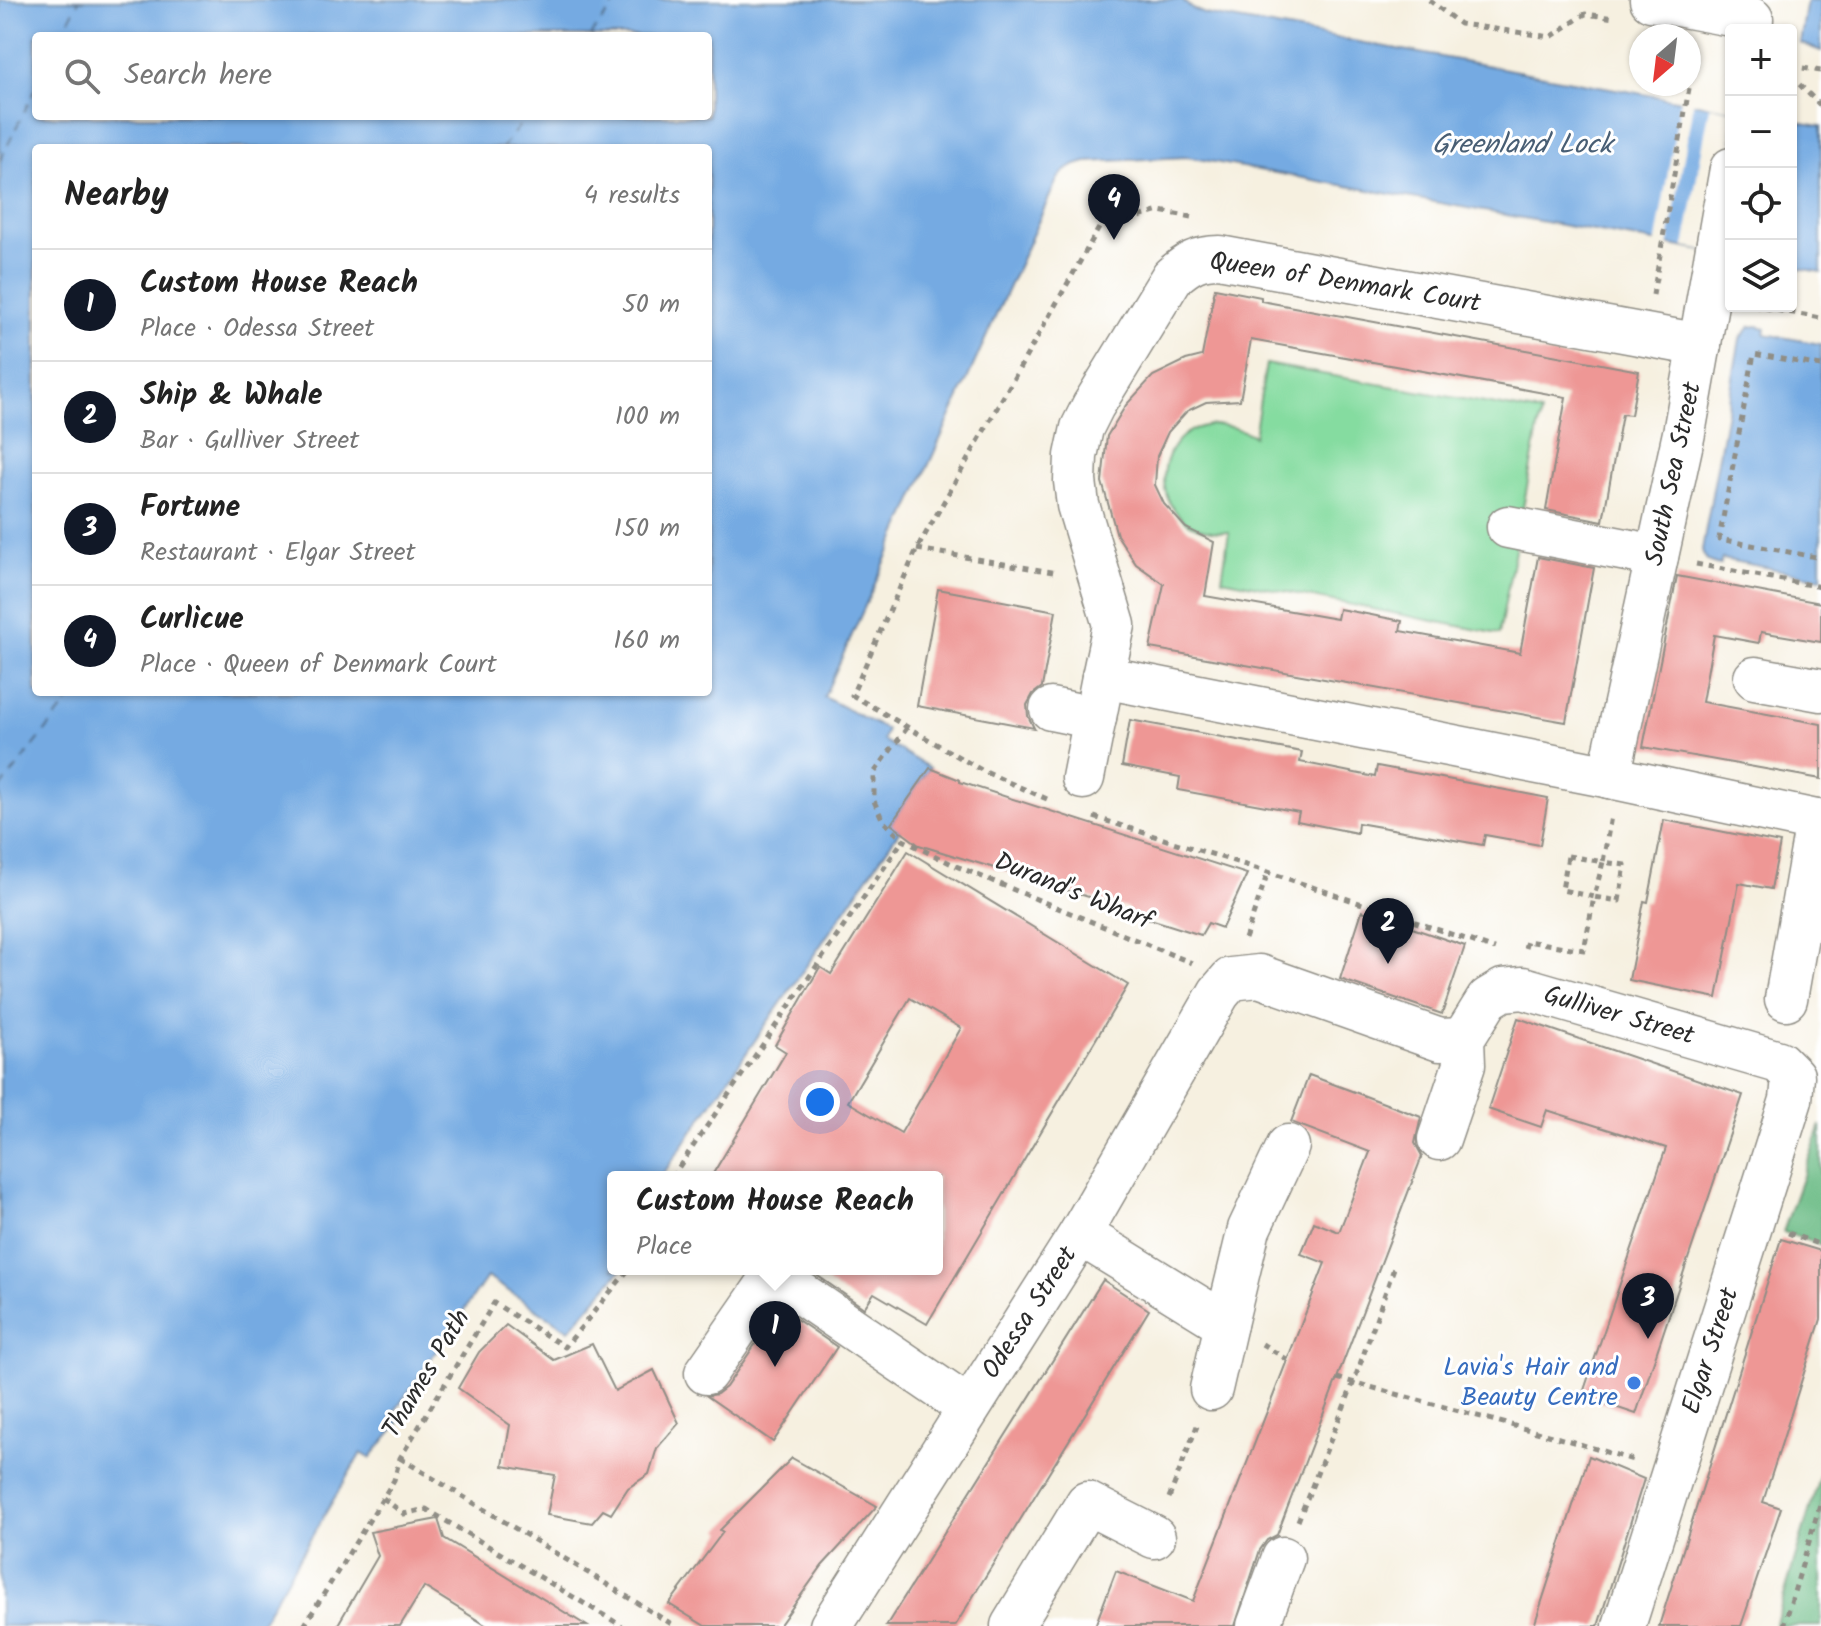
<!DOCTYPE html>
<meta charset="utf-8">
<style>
body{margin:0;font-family:Kalam,sans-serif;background:#f2f2f2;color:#222}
.controls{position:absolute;right:24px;top:24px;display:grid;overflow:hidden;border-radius:8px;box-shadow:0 2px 6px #0004}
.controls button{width:72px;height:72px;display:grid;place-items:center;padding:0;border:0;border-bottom:2px solid #e0e0e0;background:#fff;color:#222;font:40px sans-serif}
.compass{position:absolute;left:1629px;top:24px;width:72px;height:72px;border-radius:50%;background:#fff;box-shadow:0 2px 6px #0004;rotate:208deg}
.you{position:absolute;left:820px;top:1102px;width:28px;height:28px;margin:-20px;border:6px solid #fff;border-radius:50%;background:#1a73e8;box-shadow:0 0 0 12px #1a73e833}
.badge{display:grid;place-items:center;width:52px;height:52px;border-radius:50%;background:#111827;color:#fff;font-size:26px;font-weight:700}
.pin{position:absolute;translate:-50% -66px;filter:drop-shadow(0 2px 4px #0008)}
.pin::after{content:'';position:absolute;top:42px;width:28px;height:24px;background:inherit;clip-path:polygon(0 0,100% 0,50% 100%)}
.popup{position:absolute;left:607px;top:1171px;width:336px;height:104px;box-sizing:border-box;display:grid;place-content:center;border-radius:8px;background:#fff;filter:drop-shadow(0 2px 6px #0005);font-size:26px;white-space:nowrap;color:#767676}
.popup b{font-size:30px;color:#222}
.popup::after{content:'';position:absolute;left:50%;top:100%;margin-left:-16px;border:16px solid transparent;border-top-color:#fff}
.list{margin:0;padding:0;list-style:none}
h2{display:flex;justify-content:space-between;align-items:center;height:104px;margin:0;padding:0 32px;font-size:34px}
h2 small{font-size:26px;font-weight:400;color:#767676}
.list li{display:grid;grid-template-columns:52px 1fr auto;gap:24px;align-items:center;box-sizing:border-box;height:112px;padding:0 32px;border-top:2px solid #e0e0e0}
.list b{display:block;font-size:30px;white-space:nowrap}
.list p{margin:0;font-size:26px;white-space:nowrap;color:#767676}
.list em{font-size:26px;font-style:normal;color:#767676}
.icon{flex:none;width:44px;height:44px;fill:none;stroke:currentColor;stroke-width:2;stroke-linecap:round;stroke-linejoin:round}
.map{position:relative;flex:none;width:1821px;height:1626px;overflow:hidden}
.search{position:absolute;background:#fff;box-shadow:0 2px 6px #0004;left:32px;top:32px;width:680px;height:88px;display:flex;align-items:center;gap:20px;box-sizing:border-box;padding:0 28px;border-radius:8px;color:#767676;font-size:30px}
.panel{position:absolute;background:#fff;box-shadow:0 2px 6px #0004;left:32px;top:144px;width:680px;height:552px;border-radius:8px}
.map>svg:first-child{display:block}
.green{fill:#85dca0;stroke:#588466;stroke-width:2}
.forest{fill:#6cbc86;stroke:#4c7458;stroke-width:2}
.water{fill:#74aae2;stroke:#506a86;stroke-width:2;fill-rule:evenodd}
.pier{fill:#f6f0e0}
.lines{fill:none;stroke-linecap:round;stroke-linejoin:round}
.ferry{stroke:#485e74;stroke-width:2;stroke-dasharray:10 8;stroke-linecap:butt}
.building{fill:#ee9795;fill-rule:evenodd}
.minor-casing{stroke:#908e86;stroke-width:45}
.path{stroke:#908e86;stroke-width:5;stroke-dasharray:6 6;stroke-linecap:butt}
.minor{stroke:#fff;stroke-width:42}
.shop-dot{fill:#3f7fe0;stroke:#fff;stroke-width:3}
.labels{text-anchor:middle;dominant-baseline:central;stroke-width:6;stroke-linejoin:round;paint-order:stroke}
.street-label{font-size:26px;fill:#2b2b2b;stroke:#fff}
.shop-label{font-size:26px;fill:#366cbe;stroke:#fff;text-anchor:end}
.water-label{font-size:28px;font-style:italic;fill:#485e74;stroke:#fff}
</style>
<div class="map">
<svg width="1821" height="1626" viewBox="0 0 1821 1626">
<rect width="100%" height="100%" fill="#fff"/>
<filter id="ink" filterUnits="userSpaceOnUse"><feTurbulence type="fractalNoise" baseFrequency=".0125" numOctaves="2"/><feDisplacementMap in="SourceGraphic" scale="16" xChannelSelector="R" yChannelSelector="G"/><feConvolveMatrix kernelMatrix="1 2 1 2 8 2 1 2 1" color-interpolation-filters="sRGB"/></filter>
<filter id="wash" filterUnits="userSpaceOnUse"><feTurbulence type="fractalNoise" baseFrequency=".006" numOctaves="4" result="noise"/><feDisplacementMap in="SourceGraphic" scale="32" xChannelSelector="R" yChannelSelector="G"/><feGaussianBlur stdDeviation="1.8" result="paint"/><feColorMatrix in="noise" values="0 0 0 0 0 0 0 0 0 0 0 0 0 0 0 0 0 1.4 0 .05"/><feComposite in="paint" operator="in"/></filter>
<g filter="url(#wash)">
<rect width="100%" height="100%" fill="#f6f0e0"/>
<path class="green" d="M1266 364 1541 413 1499 634 1222 579 1229 532C1126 536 1154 384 1254 436Z"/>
<g class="forest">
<polygon points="1821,1125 1821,1245 1783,1232"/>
<polygon points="1821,1471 1821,1626 1775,1626"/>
</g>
<g class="water">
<path d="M0 0H1182L1193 9 1205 14 1731 110V256L1187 157 1087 162C1073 165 1065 169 1057 180L824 697 887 730 883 740 930 768 892 823 900 830 661 1177H613V1269H622L569 1330 487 1277 391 1417 399 1423 370 1458 361 1453 259 1626H0ZM36 36H708V116H36ZM36 148H708V692H36Z"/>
<polygon points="1807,0 1821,0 1821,51 1800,43"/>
<polygon points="1791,121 1821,126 1821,272 1791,267"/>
<path d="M1757 326 1766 328 1765 334 1821 344V578L1722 559 1720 565C1710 563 1705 561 1702 550L1740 339 1750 327Z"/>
</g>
<g class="pier">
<polygon points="1681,97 1694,99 1668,248 1655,246"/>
<polygon points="1710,106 1731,110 1731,256 1684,247"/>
</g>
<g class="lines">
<g class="ferry">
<polyline points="61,36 79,0"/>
<polyline points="590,36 618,0"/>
<polyline points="502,148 527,116"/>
<polyline points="0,161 36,87"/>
<polyline points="0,789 76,692"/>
</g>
</g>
<g id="blocks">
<g class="building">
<polygon points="1215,288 1261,297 1261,301 1639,371 1631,415 1622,414 1603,521 1546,510 1566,397 1251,340 1240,400 1206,402 1187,411 1168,432 1157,456 1155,485 1164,504 1186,528 1214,542 1205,596 1337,619 1339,609 1361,613 1402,621 1400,631 1520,653 1538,557 1594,568 1566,722 1150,648 1164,584 1136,564 1117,535 1102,482 1107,436 1126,405 1153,376 1186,360 1202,356"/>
<polygon points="1677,576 1821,603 1821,642 1761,632 1759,643 1714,635 1702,702 1821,724 1821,779 1643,747"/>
<polygon points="938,589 1056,611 1042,687 1033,694 1027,705 1028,716 1034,728 917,706"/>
<polygon points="1130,720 1302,752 1300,762 1375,777 1377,766 1548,798 1540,845 1485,835 1483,845 1358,823 1357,833 1297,821 1299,812 1178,790 1180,777 1122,766"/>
<polygon points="930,768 960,780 960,782 1247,874 1222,928 1208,923 1201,935 1128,912 1128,909 919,845 891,824"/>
<polygon points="1664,820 1780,843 1771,889 1739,883 1717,998 1629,980 1644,901 1648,902"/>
<path d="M908 851 1128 985 927 1324 874 1293 864 1308 808 1269H937V1177H711L786 1052 775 1045 820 967 831 974ZM910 998 961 1028 901 1133 848 1102Z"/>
<polygon points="1362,911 1465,946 1442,1014 1340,979"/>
<polygon points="1518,1018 1743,1095 1636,1414 1582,1396 1666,1148 1547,1110 1541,1127 1488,1109"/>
<polygon points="1309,1075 1421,1117 1415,1143 1422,1156 1277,1535 1267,1540 1260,1550 1235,1626 1095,1626 1116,1571 1193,1601 1325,1263 1301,1254 1314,1222 1339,1232 1370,1152 1291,1122"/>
<polygon points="1781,1239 1821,1251 1821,1319 1763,1502 1781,1508 1741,1626 1659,1626"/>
<polygon points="1103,1280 1149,1310 955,1626 886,1626"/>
<polygon points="780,1308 837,1347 773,1442 707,1396 717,1394 726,1387"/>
<polygon points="506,1325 554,1360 592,1344 615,1391 654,1370 679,1423 657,1448 649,1474 628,1488 611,1514 603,1510 592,1523 547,1515 555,1475 503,1466 510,1425 458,1388 479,1352"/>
<polygon points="1589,1456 1644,1479 1598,1626 1534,1626"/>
<polygon points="792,1458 877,1506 822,1566 779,1626 705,1626 669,1604 723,1532 720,1530"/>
<polygon points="438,1519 444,1538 587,1626 487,1626 424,1587 400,1626 337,1626 378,1556 370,1532"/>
</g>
</g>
</g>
<g filter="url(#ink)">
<use href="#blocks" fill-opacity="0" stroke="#908e86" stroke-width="2"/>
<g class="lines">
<g class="minor-casing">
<g id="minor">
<polyline points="1651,0 1752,19"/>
<path d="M1700 345 1219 257C1198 257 1188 263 1172 277L1093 406 1082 428 1076 456 1075 481 1078 505 1114 625 1103 677 1600 775 1821 822"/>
<polyline points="1508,527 1657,556"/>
<polyline points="1755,678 1821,690"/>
<polyline points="1051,709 1095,718"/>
<polyline points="1609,777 1684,433 1731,169"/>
<polyline points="1083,778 1103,677"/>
<polyline points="1786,999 1817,821"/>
<polyline points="1439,1139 1464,1065 1463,1039 1488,999 1503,990 1523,988 1779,1062 1793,1076 1791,1100 1624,1626"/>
<polyline points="1080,1234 1226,1324 1249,1229 1288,1146"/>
<polyline points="706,1373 774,1275 969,1408"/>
<polyline points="1211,1389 1226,1324"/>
<polyline points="831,1626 1080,1234 1219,993 1231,979 1259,976 1440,1040 1463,1039"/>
<polyline points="1012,1626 1087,1503 1154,1537"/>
<polyline points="1258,1626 1283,1558"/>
</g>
</g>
<g class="path">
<polyline points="1429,0 1460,24 1551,37 1585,14 1615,18"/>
<polyline points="1791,66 1821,71"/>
<polyline points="1791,76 1821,106"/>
<polyline points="1653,295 1696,48"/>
<polyline points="1754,306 1821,318"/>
<polyline points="1821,366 1754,354 1719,539 1821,558"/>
<polyline points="917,549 1058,573"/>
<polyline points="1696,564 1821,587"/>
<polyline points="907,728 874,773 874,801 883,821 903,840 956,866 1192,963"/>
<polyline points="1047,799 983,771 852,695 917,549 1099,228 1160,211 1192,217"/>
<polyline points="1094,817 1268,872 1495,949"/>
<polygon points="1568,856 1603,862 1594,897 1562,890"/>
<polyline points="1245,939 1268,872"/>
<polyline points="1525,948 1527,941 1584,950 1594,897 1619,901 1625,865 1603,862 1611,816"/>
<polyline points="672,1177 903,840"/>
<polyline points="1788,1233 1821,1245"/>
<polyline points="1262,1344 1288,1360"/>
<polyline points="1337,1378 1570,1441 1633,1460"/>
<polyline points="400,1458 675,1626"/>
<polyline points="383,1498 404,1514 426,1509 622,1626"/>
<polyline points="1169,1498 1197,1426"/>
<polyline points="1298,1521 1353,1384 1394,1268"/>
<polyline points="304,1626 383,1498 394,1480 400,1458 494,1303 565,1347 629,1269"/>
<polyline points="1784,1626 1821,1501"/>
</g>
<use href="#minor" class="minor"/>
</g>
</g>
<circle class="shop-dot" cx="1634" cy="1383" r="8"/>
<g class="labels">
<g class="street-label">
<text transform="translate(1345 283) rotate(9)">Queen of Denmark Court</text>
<text transform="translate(1674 474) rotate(-78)">South Sea Street</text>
<text transform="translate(1073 892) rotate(22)">Durand's Wharf</text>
<text transform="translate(1619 1016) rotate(16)">Gulliver Street</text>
<text transform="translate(1030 1313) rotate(-57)">Odessa Street</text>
<text transform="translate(1711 1351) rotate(-72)">Elgar Street</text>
<text transform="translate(427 1374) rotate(-59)">Thames Path</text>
</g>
<g class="shop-label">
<text x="1618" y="1368">Lavia's Hair and<tspan x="1618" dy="30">Beauty Centre</tspan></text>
</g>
<g class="water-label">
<text x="1522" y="145">Greenland Lock</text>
</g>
</g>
</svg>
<div class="controls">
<button>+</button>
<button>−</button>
<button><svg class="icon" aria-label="locate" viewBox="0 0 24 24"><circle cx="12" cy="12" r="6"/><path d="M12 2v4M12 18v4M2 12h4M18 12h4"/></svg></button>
<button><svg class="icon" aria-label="layers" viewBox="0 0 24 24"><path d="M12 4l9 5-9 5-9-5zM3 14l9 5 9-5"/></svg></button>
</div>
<svg class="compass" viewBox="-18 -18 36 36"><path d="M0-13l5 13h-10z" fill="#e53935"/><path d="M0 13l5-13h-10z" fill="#767676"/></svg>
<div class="you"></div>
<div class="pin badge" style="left:775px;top:1367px">1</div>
<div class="popup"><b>Custom House Reach</b>Place</div>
<div class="pin badge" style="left:1388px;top:964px">2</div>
<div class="pin badge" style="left:1648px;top:1339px">3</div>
<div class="pin badge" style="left:1114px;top:240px">4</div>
<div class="search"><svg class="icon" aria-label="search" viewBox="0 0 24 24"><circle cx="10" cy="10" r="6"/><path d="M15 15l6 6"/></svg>Search here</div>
<section class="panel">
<h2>Nearby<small>4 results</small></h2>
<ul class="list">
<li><span class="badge">1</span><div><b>Custom House Reach</b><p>Place · Odessa Street</p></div><em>50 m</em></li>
<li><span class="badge">2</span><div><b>Ship &amp; Whale</b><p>Bar · Gulliver Street</p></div><em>100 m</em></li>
<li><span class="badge">3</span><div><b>Fortune</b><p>Restaurant · Elgar Street</p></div><em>150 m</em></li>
<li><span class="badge">4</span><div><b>Curlicue</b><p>Place · Queen of Denmark Court</p></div><em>160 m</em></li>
</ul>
</section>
</div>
